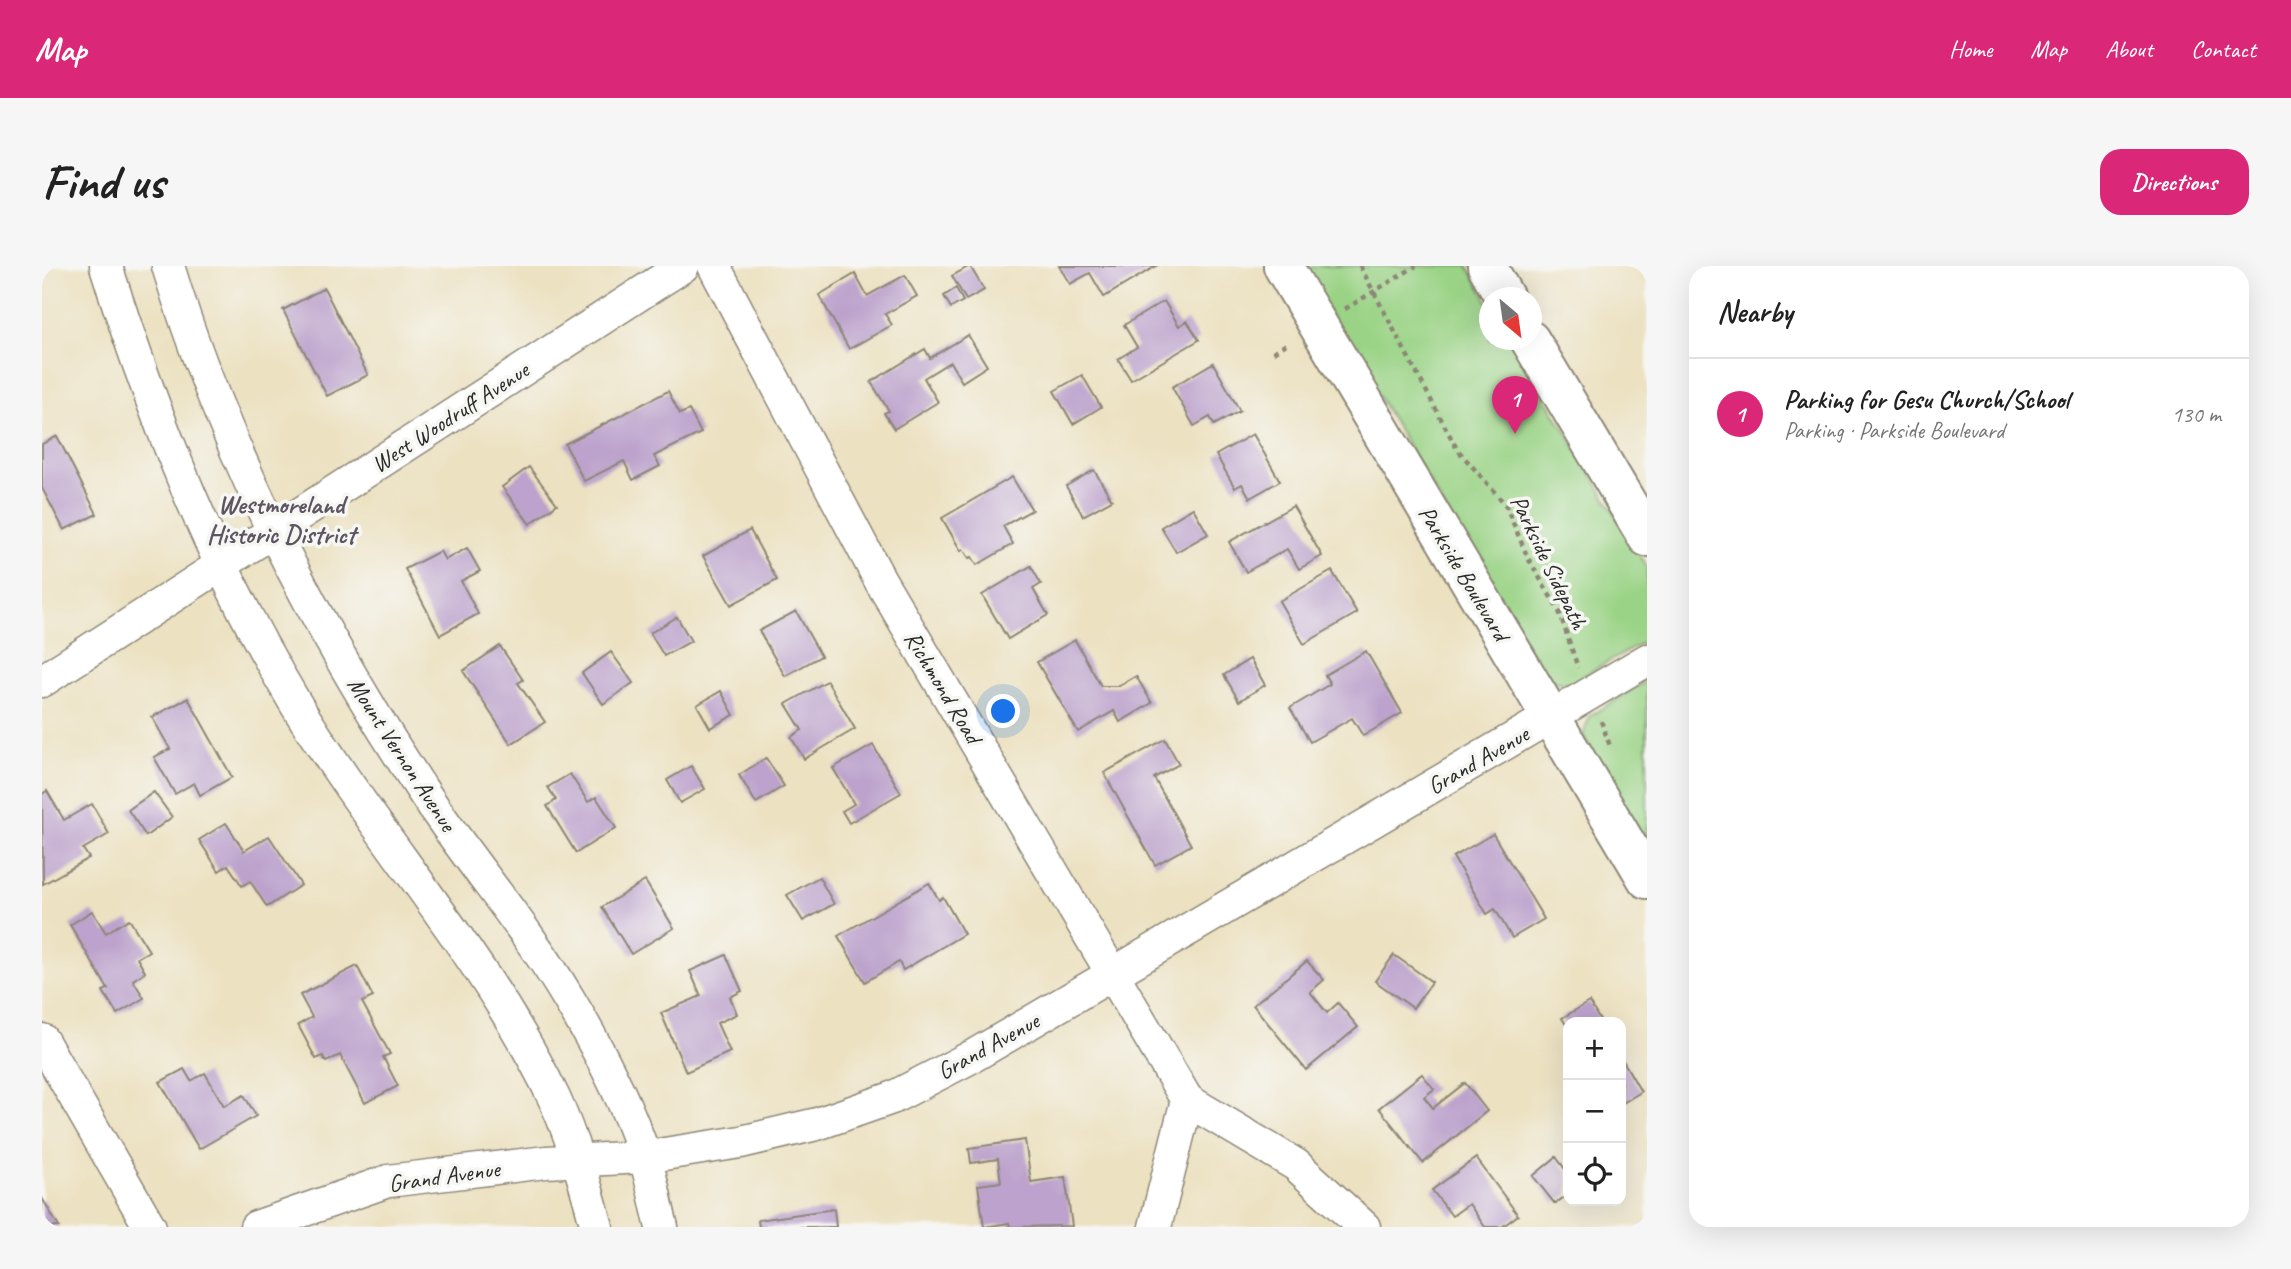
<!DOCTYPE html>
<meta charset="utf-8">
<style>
body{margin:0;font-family:Caveat,sans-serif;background:#f6f6f6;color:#222}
.controls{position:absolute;right:21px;bottom:21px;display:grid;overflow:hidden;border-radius:14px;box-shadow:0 7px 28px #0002}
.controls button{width:63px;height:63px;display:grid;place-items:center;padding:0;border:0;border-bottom:2px solid #e0e0e0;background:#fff;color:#222;font:35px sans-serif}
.compass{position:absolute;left:1437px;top:21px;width:63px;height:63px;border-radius:50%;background:#fff;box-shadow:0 7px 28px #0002;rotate:151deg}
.you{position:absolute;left:962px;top:446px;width:24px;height:24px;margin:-18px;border:5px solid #fff;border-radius:50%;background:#1a73e8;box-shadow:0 0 0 10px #1a73e833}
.badge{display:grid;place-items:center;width:46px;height:46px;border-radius:50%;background:#db2777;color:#fff;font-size:23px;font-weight:700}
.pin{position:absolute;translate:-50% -58px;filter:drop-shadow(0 2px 4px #0008)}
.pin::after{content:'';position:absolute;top:37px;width:24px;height:21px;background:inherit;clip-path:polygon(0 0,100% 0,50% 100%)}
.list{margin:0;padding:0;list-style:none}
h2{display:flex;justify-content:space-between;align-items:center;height:91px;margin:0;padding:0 28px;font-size:30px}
h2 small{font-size:23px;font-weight:400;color:#767676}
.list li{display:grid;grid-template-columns:46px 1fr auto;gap:21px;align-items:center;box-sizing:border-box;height:112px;padding:0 28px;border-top:2px solid #e0e0e0}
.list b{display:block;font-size:26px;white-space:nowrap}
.list p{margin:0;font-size:23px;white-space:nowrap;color:#767676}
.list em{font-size:23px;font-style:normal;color:#767676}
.icon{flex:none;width:38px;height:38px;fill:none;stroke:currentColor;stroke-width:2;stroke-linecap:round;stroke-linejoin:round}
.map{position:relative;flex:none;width:1605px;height:961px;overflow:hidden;border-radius:21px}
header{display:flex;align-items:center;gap:42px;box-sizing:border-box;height:98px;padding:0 35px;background:#db2777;color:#fff}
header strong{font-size:33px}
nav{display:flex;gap:38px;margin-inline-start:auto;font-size:24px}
.intro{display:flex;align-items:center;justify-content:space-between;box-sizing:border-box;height:168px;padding:0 42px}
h1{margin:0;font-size:49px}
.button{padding:18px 32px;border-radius:21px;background:#db2777;color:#fff;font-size:24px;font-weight:700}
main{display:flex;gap:42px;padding:0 42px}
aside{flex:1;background:#fff;border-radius:21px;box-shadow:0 7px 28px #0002}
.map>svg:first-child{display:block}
.green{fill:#9ad385;stroke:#627f58;stroke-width:2}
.building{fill:#bca2cc}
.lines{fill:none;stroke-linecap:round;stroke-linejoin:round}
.street-casing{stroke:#8c8676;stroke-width:35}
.secondary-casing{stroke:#8c8676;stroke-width:42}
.path{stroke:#8c8676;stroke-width:4.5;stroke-dasharray:5 5;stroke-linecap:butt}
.street{stroke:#fff;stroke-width:32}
.secondary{stroke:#fff;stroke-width:38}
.labels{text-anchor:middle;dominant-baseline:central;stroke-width:7;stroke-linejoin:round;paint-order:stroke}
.street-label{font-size:24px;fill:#2b2b2b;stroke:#f6f6f2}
.neighbourhood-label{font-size:26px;font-weight:bold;fill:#5e5563;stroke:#f6f6f2}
</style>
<header>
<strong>Map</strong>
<nav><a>Home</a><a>Map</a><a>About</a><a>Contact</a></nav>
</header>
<div class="intro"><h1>Find us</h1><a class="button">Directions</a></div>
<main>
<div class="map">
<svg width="1605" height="961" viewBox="0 0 1605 961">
<rect width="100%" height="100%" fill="#f6f6f2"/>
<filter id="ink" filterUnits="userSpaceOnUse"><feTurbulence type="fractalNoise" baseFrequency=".0143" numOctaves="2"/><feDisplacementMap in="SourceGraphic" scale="14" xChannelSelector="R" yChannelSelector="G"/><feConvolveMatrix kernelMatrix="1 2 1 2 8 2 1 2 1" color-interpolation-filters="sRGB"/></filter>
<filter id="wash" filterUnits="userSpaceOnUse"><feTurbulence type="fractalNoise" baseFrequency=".00686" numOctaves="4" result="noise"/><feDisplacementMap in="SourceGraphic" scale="28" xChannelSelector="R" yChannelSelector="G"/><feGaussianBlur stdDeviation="1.57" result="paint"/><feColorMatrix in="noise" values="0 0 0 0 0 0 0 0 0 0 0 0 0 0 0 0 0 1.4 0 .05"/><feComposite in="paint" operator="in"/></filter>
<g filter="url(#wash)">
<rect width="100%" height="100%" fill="#ece1c1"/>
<g class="green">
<polygon points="1259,0 1426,0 1447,37 1448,74 1469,74 1605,301 1605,374 1527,418 1505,414"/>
<polygon points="1605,415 1605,580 1541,469 1548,450"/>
</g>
<g id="blocks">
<g class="building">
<polygon points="928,0 942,24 924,34 910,10"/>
<polygon points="1017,0 1114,0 1062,31 1048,7 1028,18"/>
<polygon points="813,8 825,30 863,9 875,30 843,48 850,59 807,83 777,29"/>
<polygon points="282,22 326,109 285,130 241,44"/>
<polygon points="914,22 921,35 909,42 902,30"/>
<polygon points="1122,35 1137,60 1145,55 1157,74 1089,114 1076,93 1095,81 1082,59"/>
<polygon points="926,69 945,100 920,116 908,96 882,112 896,136 852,163 842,147 847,145 829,116 883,83 888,92"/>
<polygon points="1171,97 1198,145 1172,159 1168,151 1152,160 1130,121"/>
<polygon points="1040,109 1059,141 1031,158 1012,125"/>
<polygon points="626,125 638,148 647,144 659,167 612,190 618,200 591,214 582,195 542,215 523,178"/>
<polygon points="1211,168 1238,215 1208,232 1200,218 1193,222 1174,189"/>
<polygon points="15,170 55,248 22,264 0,222 0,178"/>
<polygon points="487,201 515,238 488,258 460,221"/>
<polygon points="1052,204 1070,234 1041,250 1024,220"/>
<polygon points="970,211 990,244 961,260 971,278 935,299 930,291 927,292 921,283 919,285 900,252"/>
<polygon points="1251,240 1280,290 1257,303 1245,283 1204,306 1187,276"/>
<polygon points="1151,242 1166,268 1134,286 1119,261"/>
<polygon points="708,264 735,314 689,339 661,290"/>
<polygon points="425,282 438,305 419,315 436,348 398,369 363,303 398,285 403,294"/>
<polygon points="989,300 999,318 991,323 1006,349 966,373 940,329"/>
<polygon points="1290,305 1315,347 1262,378 1237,335"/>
<polygon points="754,345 779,390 743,410 717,365"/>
<polygon points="635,351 649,375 622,390 608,367"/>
<polygon points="1033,374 1059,420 1077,420 1094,410 1110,437 1078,456 1072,445 1036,466 995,396"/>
<polygon points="458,380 481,414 476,417 503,456 469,478 421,405"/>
<polygon points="1324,385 1360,447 1321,470 1310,452 1268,476 1248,442 1288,418 1283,409"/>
<polygon points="569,386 591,417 561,438 540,407"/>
<polygon points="1208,393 1223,419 1197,435 1182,409"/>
<polygon points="785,415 813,463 762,493 749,471 760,464 744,438"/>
<polygon points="679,425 692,449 668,462 655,439"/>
<polygon points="146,432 190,511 158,529 152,517 133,528 112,491 128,483 110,451"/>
<polygon points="1123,473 1137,498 1112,512 1149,579 1113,599 1062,507"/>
<polygon points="831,479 859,527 807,557 800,545 812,538 791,502"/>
<polygon points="724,492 742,520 714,537 697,509"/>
<polygon points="649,500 663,523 638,537 625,514"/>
<polygon points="528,508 546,536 554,531 574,562 534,587 505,540 514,534 506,521"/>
<polygon points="5,525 22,554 50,538 67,568 41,583 47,592 1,618 0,528"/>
<polygon points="112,526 130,551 104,570 86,544"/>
<polygon points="184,557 202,585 227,570 259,619 225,641 208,615 200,620 186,599 177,605 157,574"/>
<polygon points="1451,568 1502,653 1470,672 1453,643 1445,648 1411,591"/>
<polygon points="777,611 792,638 761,655 745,629"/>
<polygon points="603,615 632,662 589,688 560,641"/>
<polygon points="887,617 897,634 901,631 922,668 861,704 857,696 823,716 796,670"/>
<polygon points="50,645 64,667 87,653 107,685 95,692 103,706 91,714 102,732 75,748 61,725 66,723 28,659"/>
<polygon points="684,689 700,725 688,731 695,748 675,757 688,786 644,806 619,747 659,730 648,705"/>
<polygon points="1352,689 1390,716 1371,742 1333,715"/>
<polygon points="1265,695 1282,714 1268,726 1285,747 1296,737 1316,761 1264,804 1211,739"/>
<polygon points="315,700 331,731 320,736 348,788 341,791 356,820 323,837 298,789 284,796 281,790 274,793 256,759 270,751 258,729"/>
<polygon points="1547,736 1559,756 1526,756 1526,762 1520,752"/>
<polygon points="1579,791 1599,826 1579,838"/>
<polygon points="142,803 149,815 163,807 182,840 202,829 214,850 157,883 118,816"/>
<polygon points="1380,808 1392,823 1382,831 1391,842 1423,817 1445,845 1381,897 1337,842"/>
<polygon points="983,874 989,916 1023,911 1030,960 968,961 967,957 942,961 936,919 959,916 956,893 929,897 927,882"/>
<polygon points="1514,891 1526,907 1526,928 1513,938 1491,910"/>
<polygon points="1434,892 1476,949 1460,961 1443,961 1427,938 1410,950 1390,924"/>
<polygon points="0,932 17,961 0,961"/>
<polygon points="792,943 794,961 717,961 716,954"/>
</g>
</g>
</g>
<g filter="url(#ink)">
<use href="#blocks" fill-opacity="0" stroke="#8c8676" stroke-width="2"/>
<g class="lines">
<g class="street-casing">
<g id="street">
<path d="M64 0C111 150 171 300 252 435 333 570 443 689 512 832 531 873 543 917 555 961"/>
<path d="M126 0C184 191 276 367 386 533 431 600 484 661 525 730 555 780 585 836 603 892 610 914 614 938 620 961"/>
<polyline points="672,0 838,314 1145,834 1113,961"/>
<polyline points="0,415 641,0"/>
<polyline points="0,774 108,961"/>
<polyline points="1145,834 1254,899 1322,961"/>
<polyline points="214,961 346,915 504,896 603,891 699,876 775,858 850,832 931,790 1605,394"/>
</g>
</g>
<g class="secondary-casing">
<g id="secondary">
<polyline points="1241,0 1605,613"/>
<polyline points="1445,0 1463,32"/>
<polyline points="1488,74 1605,271"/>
</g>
</g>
<g class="path">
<polyline points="1318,0 1415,183 1463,238 1486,292 1517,345 1536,402"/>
<polyline points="1303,43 1374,0"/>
<polyline points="1231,86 1248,76"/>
<polyline points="1559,455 1568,480"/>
</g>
<use href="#street" class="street"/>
<use href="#secondary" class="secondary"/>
</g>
</g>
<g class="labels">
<g class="street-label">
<text transform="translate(408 151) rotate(-33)">West Woodruff Avenue</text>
<text transform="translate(1507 296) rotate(64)">Parkside Sidepath</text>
<text transform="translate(1422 307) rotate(59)">Parkside Boulevard</text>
<text transform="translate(901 421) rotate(59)">Richmond Road</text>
<text transform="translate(360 488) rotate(57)">Mount Vernon Avenue</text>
<text transform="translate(1436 494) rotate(-30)">Grand Avenue</text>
<text transform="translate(946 780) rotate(-29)">Grand Avenue</text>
<text transform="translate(402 910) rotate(-8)">Grand Avenue</text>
</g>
<g class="neighbourhood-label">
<text x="239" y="238">Westmoreland<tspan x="239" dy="30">Historic District</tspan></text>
</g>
</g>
</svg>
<div class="controls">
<button>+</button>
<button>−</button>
<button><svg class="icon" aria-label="locate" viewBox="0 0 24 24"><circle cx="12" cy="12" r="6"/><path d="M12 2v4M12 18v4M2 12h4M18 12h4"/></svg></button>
</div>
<svg class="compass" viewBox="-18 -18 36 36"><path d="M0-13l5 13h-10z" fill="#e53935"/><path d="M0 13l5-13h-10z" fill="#767676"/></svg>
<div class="you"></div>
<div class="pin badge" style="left:1473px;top:168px">1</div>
</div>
<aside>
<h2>Nearby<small></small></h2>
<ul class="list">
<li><span class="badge">1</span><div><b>Parking for Gesu Church/School</b><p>Parking · Parkside Boulevard</p></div><em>130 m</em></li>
</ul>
</aside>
</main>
